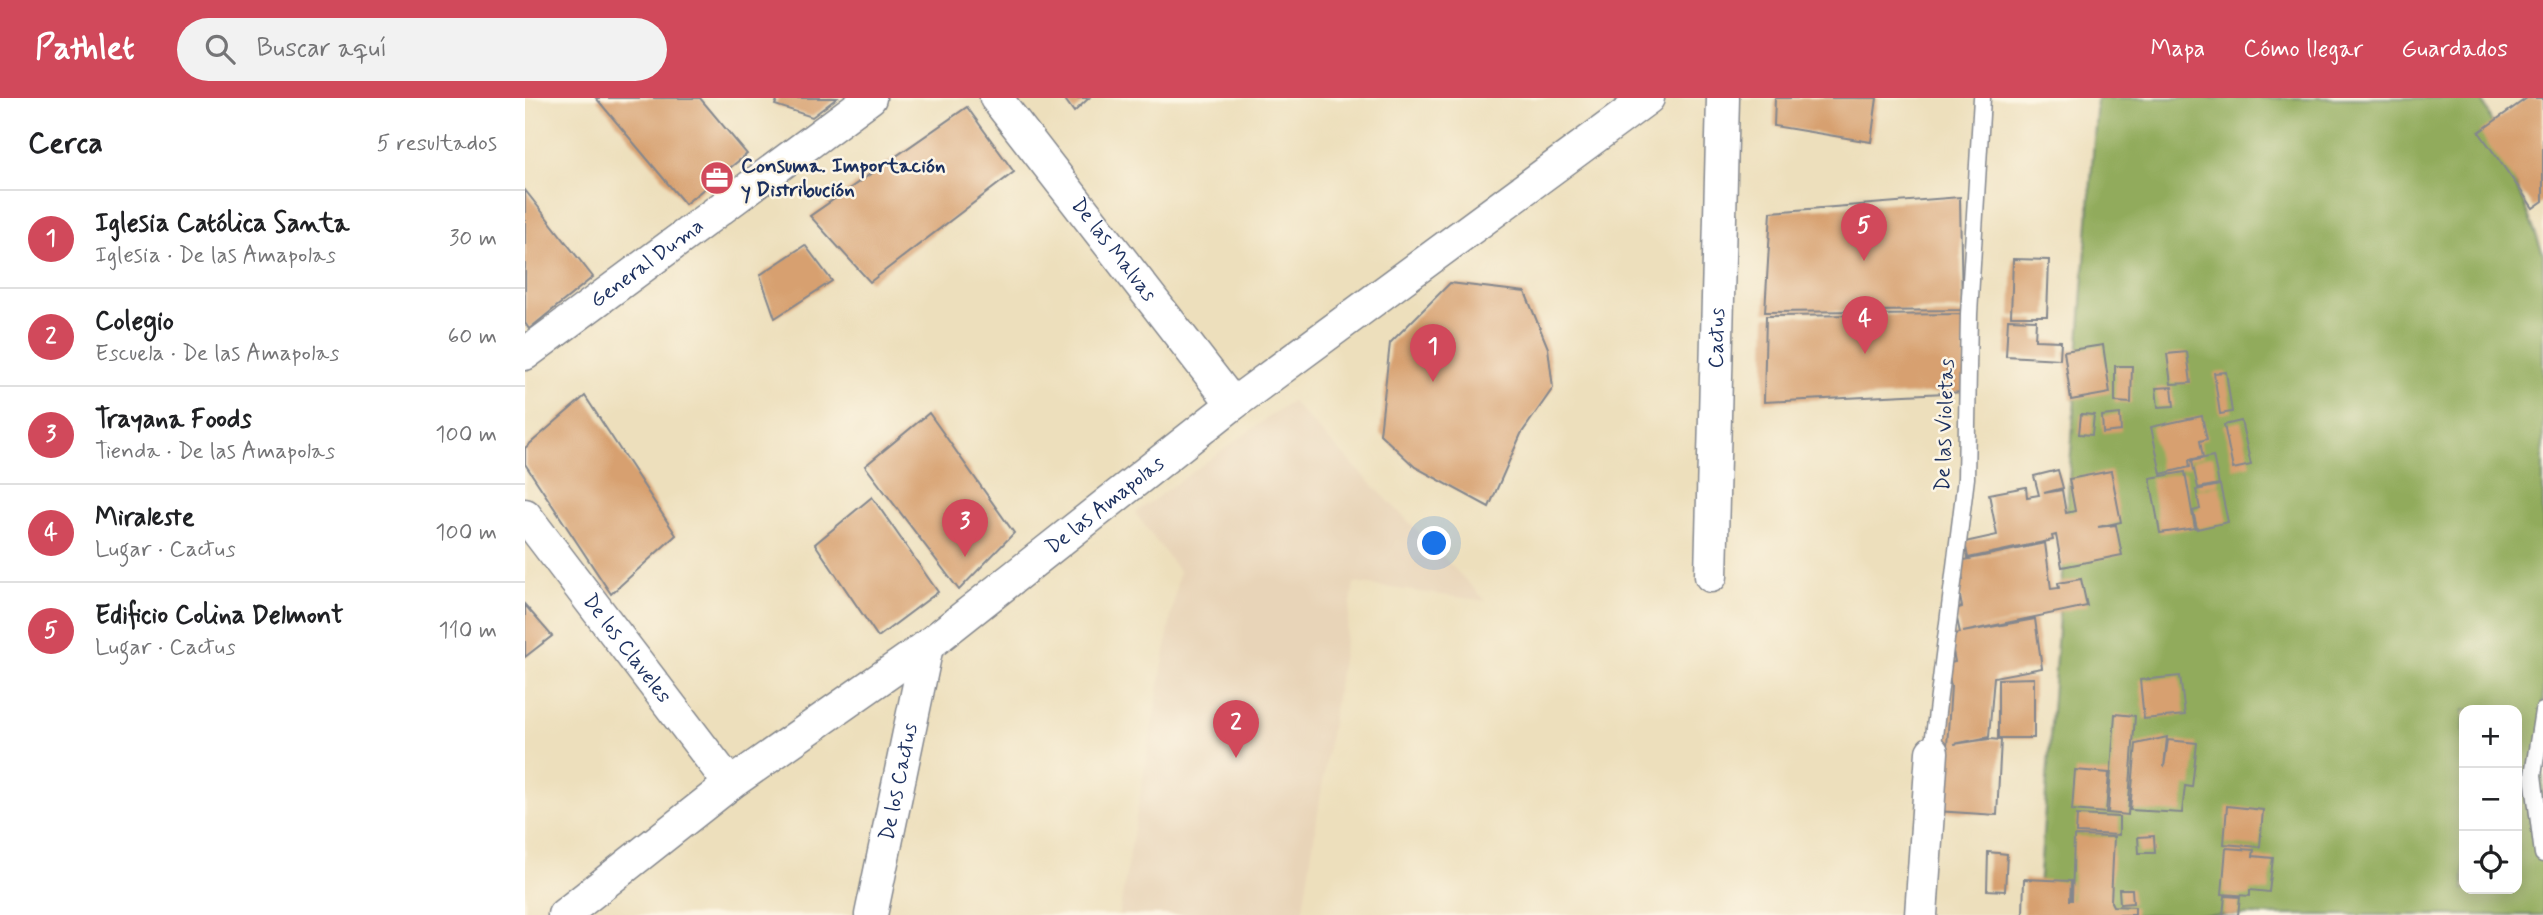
<!DOCTYPE html>
<html lang="es">
<meta charset="utf-8">
<style>
body{margin:0;font-family:Mynerve,sans-serif;background:#f2f2f2;color:#202124}
.controls{position:absolute;right:21px;bottom:21px;display:grid;overflow:hidden;border-radius:14px;box-shadow:0 4px 18px #0003}
.controls button{width:63px;height:63px;display:grid;place-items:center;padding:0;border:0;border-bottom:2px solid #e0e0e0;background:#fff;color:#202124;font:35px sans-serif}
.you{position:absolute;left:910px;top:446px;width:24px;height:24px;margin:-18px;border:5px solid #fff;border-radius:50%;background:#1a73e8;box-shadow:0 0 0 10px #1a73e833}
.badge{display:grid;place-items:center;width:46px;height:46px;border-radius:50%;background:#d1495b;color:#fff;font-size:23px;font-weight:700}
.pin{position:absolute;translate:-50% -58px;filter:drop-shadow(0 2px 4px #0008)}
.pin::after{content:'';position:absolute;top:37px;width:24px;height:21px;background:inherit;clip-path:polygon(0 0,100% 0,50% 100%)}
.list{margin:0;padding:0;list-style:none}
h2{display:flex;justify-content:space-between;align-items:center;height:91px;margin:0;padding:0 28px;font-size:30px}
h2 small{font-size:23px;font-weight:400;color:#757577}
.list li{display:grid;grid-template-columns:46px 1fr auto;gap:21px;align-items:center;box-sizing:border-box;height:98px;padding:0 28px;border-top:2px solid #e0e0e0}
.list b{display:block;font-size:26px;white-space:nowrap}
.list p{margin:0;font-size:23px;white-space:nowrap;color:#757577}
.list em{font-size:23px;font-style:normal;color:#757577}
.icon{flex:none;width:38px;height:38px;fill:none;stroke:currentColor;stroke-width:2;stroke-linecap:round;stroke-linejoin:round}
.map{position:relative;flex:none;width:2018px;height:817px;overflow:hidden}
header{display:flex;align-items:center;gap:42px;box-sizing:border-box;height:98px;padding:0 35px;background:#d1495b;color:#fff}
header strong{font-size:33px}
nav{display:flex;gap:38px;margin-inline-start:auto;font-size:24px}
.search{width:490px;height:63px;background:#f2f2f2;display:flex;align-items:center;gap:18px;box-sizing:border-box;padding:0 24px;border-radius:38px;color:#757577;font-size:26px}
main{display:flex}
aside{flex:1;background:#fff}
.map>svg:first-child{display:block}
.built{fill:#e8d4b8}
.forest{fill:#91ab5c;stroke:#566d5d;stroke-width:2;fill-rule:evenodd}
.building{fill:#d7a070}
.lines{fill:none;stroke-linecap:round;stroke-linejoin:round}
.service-casing{stroke:#84878d;stroke-width:19}
.minor-casing{stroke:#84878d;stroke-width:35}
.service{stroke:#fff;stroke-width:16}
.minor{stroke:#fff;stroke-width:32}
.labels{text-anchor:middle;dominant-baseline:central;stroke-width:5;stroke-linejoin:round;paint-order:stroke}
.poi-label{font-size:21px;font-weight:bold;fill:#1b2f5e;stroke:#fcf5e5;text-anchor:start}
.street-label{font-size:21px;fill:#1b2f5e;stroke:#fcf5e5}
</style>
<header>
<strong>Pathlet</strong>
<div class="search"><svg class="icon" aria-label="search" viewBox="0 0 24 24"><circle cx="10" cy="10" r="6"/><path d="M15 15l6 6"/></svg>Buscar aquí</div>
<nav><a>Mapa</a><a>Cómo llegar</a><a>Guardados</a></nav>
</header>
<main>
<aside>
<h2>Cerca<small>5 resultados</small></h2>
<ul class="list">
<li><span class="badge">1</span><div><b>Iglesia Católica Santa</b><p>Iglesia · De las Amapolas</p></div><em>30 m</em></li>
<li><span class="badge">2</span><div><b>Colegio</b><p>Escuela · De las Amapolas</p></div><em>60 m</em></li>
<li><span class="badge">3</span><div><b>Trayana Foods</b><p>Tienda · De las Amapolas</p></div><em>100 m</em></li>
<li><span class="badge">4</span><div><b>Miraleste</b><p>Lugar · Cactus</p></div><em>100 m</em></li>
<li><span class="badge">5</span><div><b>Edificio Colina Delmont</b><p>Lugar · Cactus</p></div><em>110 m</em></li>
</ul>
</aside>
<div class="map">
<svg width="2018" height="817" viewBox="0 0 2018 817">
<rect width="100%" height="100%" fill="#fcf5e5"/>
<filter id="ink" filterUnits="userSpaceOnUse"><feTurbulence type="fractalNoise" baseFrequency=".0143" numOctaves="2"/><feDisplacementMap in="SourceGraphic" scale="14" xChannelSelector="R" yChannelSelector="G"/><feConvolveMatrix kernelMatrix="1 2 1 2 8 2 1 2 1" color-interpolation-filters="sRGB"/></filter>
<filter id="wash" filterUnits="userSpaceOnUse"><feTurbulence type="fractalNoise" baseFrequency=".00686" numOctaves="4" result="noise"/><feDisplacementMap in="SourceGraphic" scale="28" xChannelSelector="R" yChannelSelector="G"/><feGaussianBlur stdDeviation="1.57" result="paint"/><feColorMatrix in="noise" values="0 0 0 0 0 0 0 0 0 0 0 0 0 0 0 0 0 1.4 0 .05"/><feComposite in="paint" operator="in"/></filter>
<g filter="url(#wash)">
<rect width="100%" height="100%" fill="#eddfbc"/>
<polygon class="built" points="766,303 961,503 829,485 777,817 594,817 654,473 610,415"/>
<path class="forest" d="M1572 0H1957L2018 155V817H1512ZM1939 612H1992V791H1939Z"/>
<g id="blocks">
<g class="building">
<polygon points="71,0 175,0 222,56 160,106"/>
<polygon points="253,0 312,0 287,19 250,7"/>
<polygon points="539,0 564,0 549,14"/>
<polygon points="1250,0 1352,0 1346,44 1249,28"/>
<polygon points="2002,0 2018,0 2018,103 2008,110 1954,34"/>
<polygon points="442,9 489,74 345,184 285,118"/>
<polygon points="0,92 68,179 4,231 0,225"/>
<polygon points="1435,99 1437,212 1240,214 1246,114"/>
<polygon points="280,147 307,183 250,220 235,177"/>
<polygon points="1488,161 1524,162 1522,218 1486,218"/>
<polygon points="925,185 1000,194 1023,250 1028,290 996,336 964,409 890,369 855,336 865,245"/>
<polygon points="1439,216 1440,294 1239,304 1241,218"/>
<polygon points="1483,221 1511,222 1510,242 1536,243 1535,261 1481,258"/>
<polygon points="1578,247 1585,295 1546,302 1539,253"/>
<polygon points="1662,254 1666,285 1646,286 1642,256"/>
<polygon points="1590,268 1607,268 1606,305 1590,304"/>
<polygon points="1701,274 1707,314 1695,316 1689,275"/>
<polygon points="1647,289 1649,308 1633,309 1631,290"/>
<polygon points="60,298 151,437 86,496 0,366 0,350"/>
<polygon points="404,315 489,435 434,492 340,368"/>
<polygon points="1556,316 1569,317 1567,337 1554,336"/>
<polygon points="1595,316 1596,333 1578,335 1577,318"/>
<polygon points="1677,318 1682,341 1675,343 1678,359 1664,362 1665,369 1636,376 1626,329"/>
<polygon points="1716,323 1726,367 1708,371 1699,327"/>
<polygon points="1688,358 1694,386 1673,390 1667,363"/>
<polygon points="1533,372 1538,390 1519,395 1537,392 1541,415 1550,413 1544,381 1586,373 1596,424 1573,429 1591,427 1597,457 1537,469 1531,437 1527,438 1528,442 1443,460 1440,444 1472,437 1464,396 1501,389 1502,399 1514,397 1509,378"/>
<polygon points="1660,374 1670,430 1635,435 1625,380"/>
<polygon points="1695,387 1703,424 1672,431 1668,413 1675,411 1671,392"/>
<polygon points="347,399 413,494 353,539 290,446"/>
<polygon points="1520,445 1526,491 1534,490 1533,485 1556,481 1562,508 1438,534 1510,521 1517,570 1469,579 1464,639 1429,646 1464,641 1476,642 1472,717 1411,713 1415,649 1422,648 1426,588 1421,566 1430,564 1425,537 1435,535 1430,511 1437,509 1432,483 1438,482 1435,463"/>
<polygon points="0,507 27,538 0,559"/>
<polygon points="1655,578 1660,617 1619,621 1615,582"/>
<polygon points="1509,580 1509,640 1473,640 1473,581"/>
<polygon points="1590,616 1610,618 1603,717 1583,715"/>
<polygon points="1642,639 1639,669 1643,642 1672,645 1667,689 1660,688 1657,715 1605,712 1611,646"/>
<polygon points="1550,672 1584,675 1581,715 1547,712"/>
<polygon points="1702,708 1738,712 1735,749 1699,746"/>
<polygon points="1552,717 1594,719 1594,737 1551,735"/>
<polygon points="1549,738 1589,739 1586,804 1588,808 1610,809 1610,817 1498,817 1499,781 1546,783 1545,802 1547,802"/>
<polygon points="1629,738 1630,755 1614,755 1613,739"/>
<polygon points="1701,750 1729,752 1728,758 1748,760 1744,794 1725,792 1725,798 1697,796"/>
<polygon points="1463,754 1482,756 1480,793 1462,792"/>
<polygon points="1594,791 1607,791 1608,805 1595,806"/>
<polygon points="1700,798 1715,799 1713,817 1698,817"/>
</g>
</g>
</g>
<g filter="url(#ink)">
<use href="#blocks" fill-opacity="0" stroke="#84878d" stroke-width="2"/>
<g class="lines">
<g class="service-casing">
<g id="service">
<polyline points="2018,613 2008,677 2018,756"/>
<polyline points="1407,654 1441,380 1444,216 1457,0"/>
</g>
</g>
<g class="minor-casing">
<g id="minor">
<path id="s1" d="M471 0 708 306"/>
<path id="s2" d="M0 256 345 0"/>
<path id="s3" d="M0 417 205 686"/>
<path id="s4" d="M1186 478 1198 0"/>
<path id="s5" d="M39 817 205 686 402 548 708 306 1123 0"/>
<path id="s6" d="M346 817 402 548"/>
<polyline points="1396,817 1407,654"/>
</g>
</g>
<use href="#service" class="service"/>
<use href="#minor" class="minor"/>
</g>
</g>
<defs>
<g id="office-disc" transform="scale(1.75)"><circle r="9.5" fill="#d1495b" stroke="#fcf5e5"/><path d="M-6-3h4V-5.5h4V-3h4V5H-6ZM-1-4.5V-3h2v-1.5ZM-6 0V1H6V0Z" fill="#fff"/></g>
</defs>
<g fill-rule="evenodd">
<use href="#office-disc" x="192" y="80"/>
</g>
<g class="labels">
<g class="poi-label">
<text x="216" y="68">Consuma. Importación<tspan x="216" dy="24">y Distribución</tspan></text>
</g>
<g class="street-label">
<text stroke="none"><textPath href="#s1" startOffset="192">De las Malvas</textPath></text>
<text stroke="none"><textPath href="#s2" startOffset="152">General Duma</textPath></text>
<text stroke="none"><textPath href="#s4" startOffset="238">Cactus</textPath></text>
<text transform="translate(1420 327) rotate(-88)">De las Violetas</text>
<text stroke="none"><textPath href="#s5" startOffset="679">De las Amapolas</textPath></text>
<text stroke="none"><textPath href="#s3" startOffset="168">De los Claveles</textPath></text>
<text stroke="none"><textPath href="#s6" startOffset="136">De los Cactus</textPath></text>
</g>
</g>
</svg>
<div class="controls">
<button>+</button>
<button>−</button>
<button><svg class="icon" aria-label="locate" viewBox="0 0 24 24"><circle cx="12" cy="12" r="6"/><path d="M12 2v4M12 18v4M2 12h4M18 12h4"/></svg></button>
</div>
<div class="you"></div>
<div class="pin badge" style="left:908px;top:284px">1</div>
<div class="pin badge" style="left:711px;top:660px">2</div>
<div class="pin badge" style="left:440px;top:459px">3</div>
<div class="pin badge" style="left:1340px;top:256px">4</div>
<div class="pin badge" style="left:1339px;top:163px">5</div>
</div>
</main>
